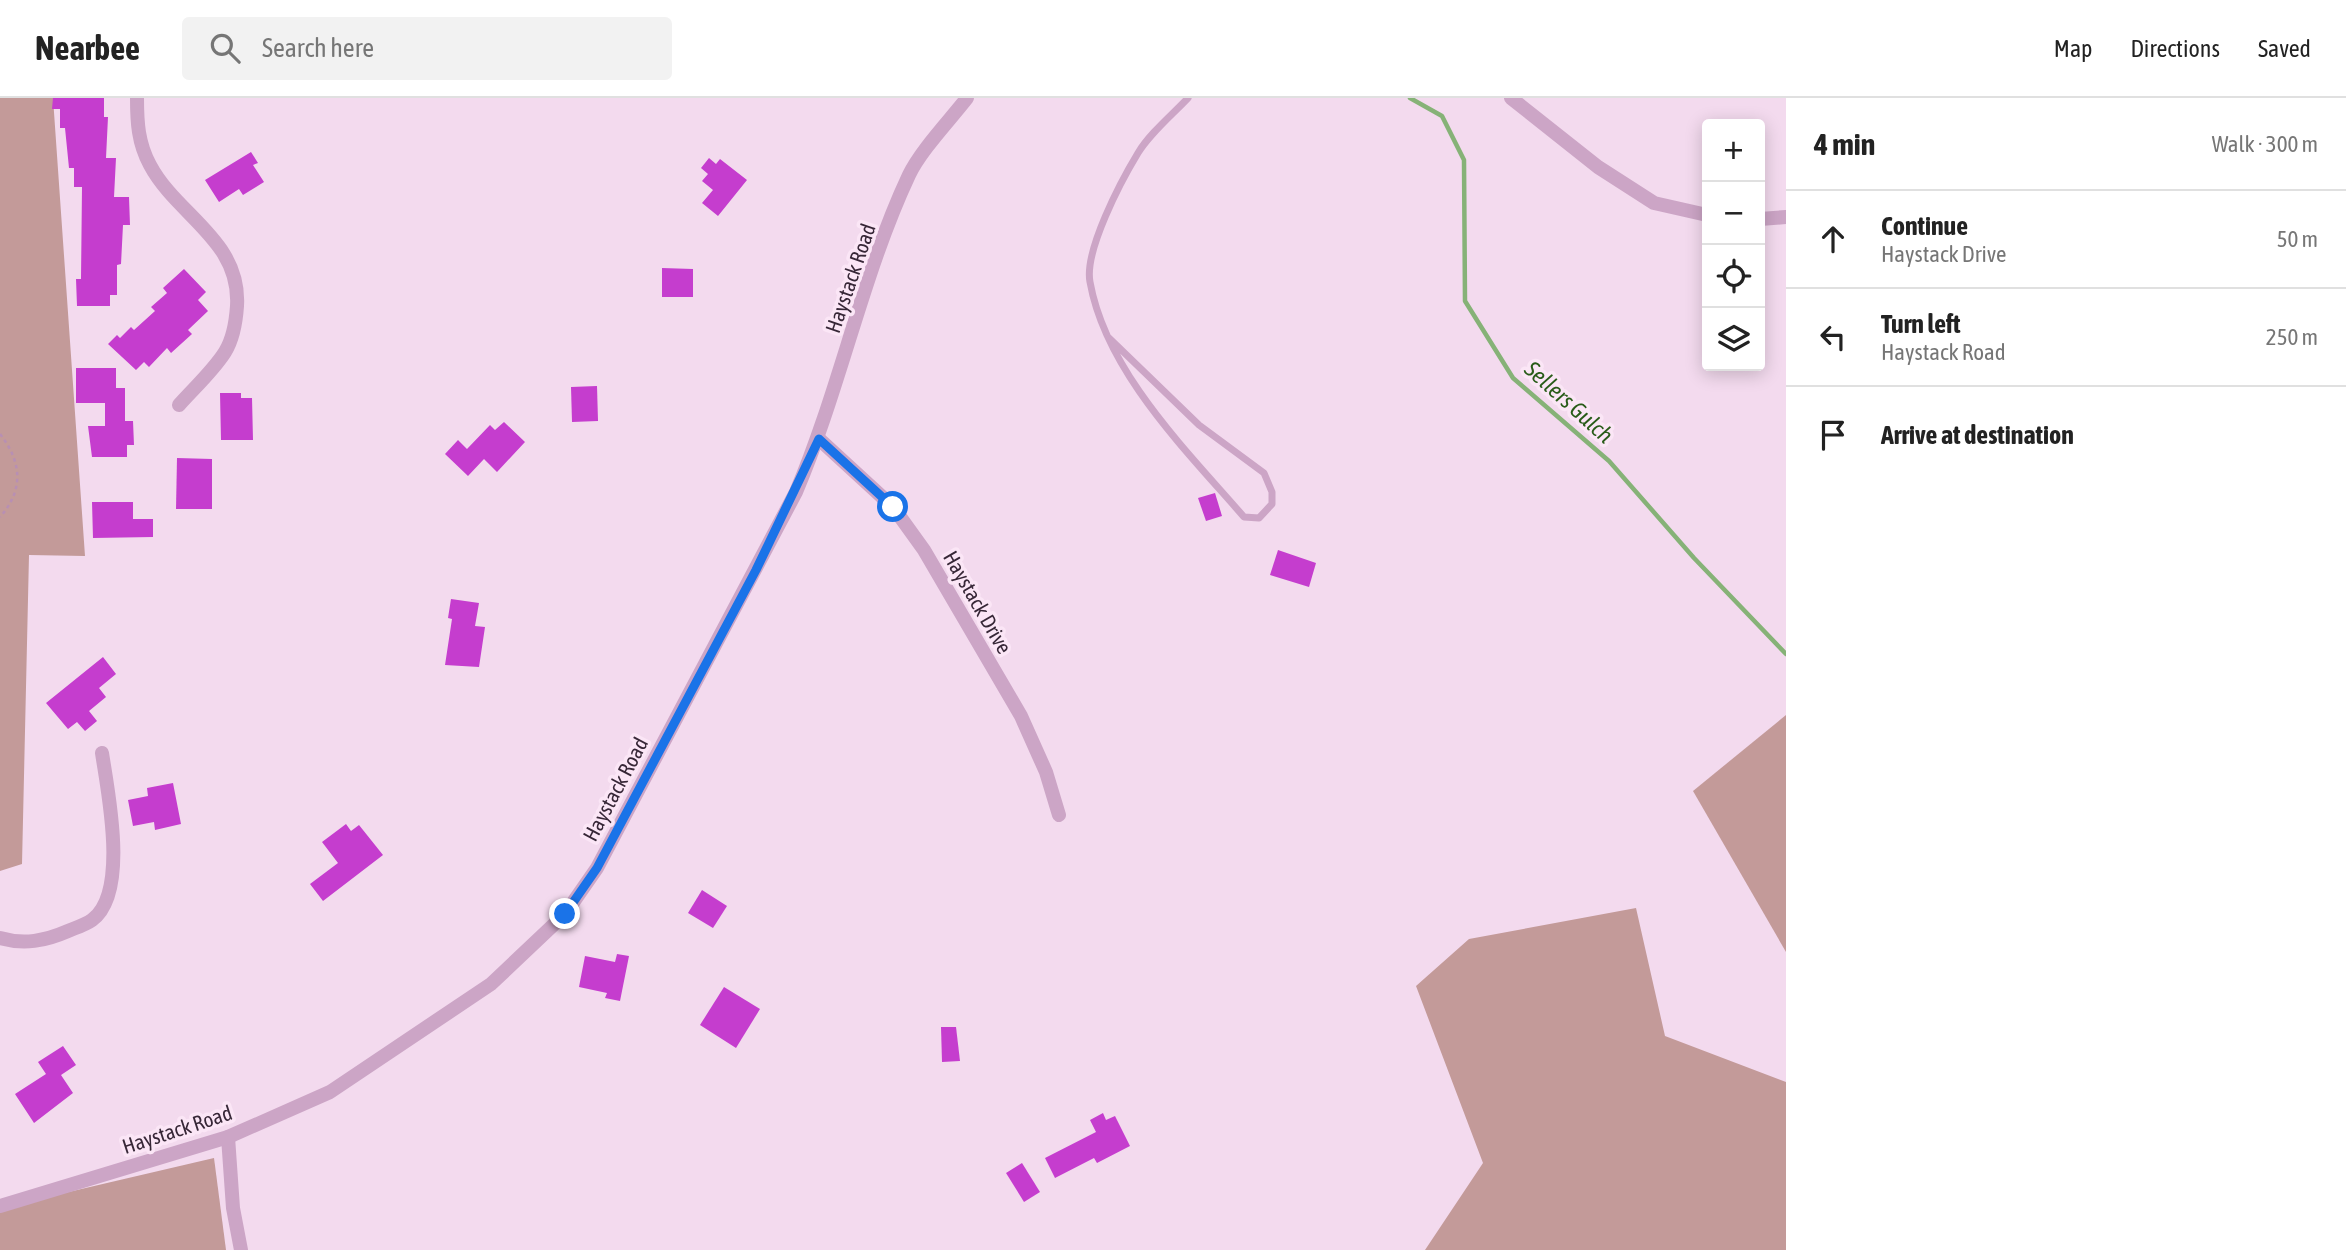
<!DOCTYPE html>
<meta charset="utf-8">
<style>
body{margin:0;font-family:"Asap Condensed",sans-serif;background:#f2f2f2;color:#222}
.controls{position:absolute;right:21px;top:21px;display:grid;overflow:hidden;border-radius:7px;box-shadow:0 4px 18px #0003}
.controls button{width:63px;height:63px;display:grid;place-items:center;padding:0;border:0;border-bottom:2px solid #e0e0e0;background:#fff;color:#222;font:35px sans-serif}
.stop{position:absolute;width:21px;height:21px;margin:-16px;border:5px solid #1a73e8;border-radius:50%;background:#fff}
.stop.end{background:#1a73e8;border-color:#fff;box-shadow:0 2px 7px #0008}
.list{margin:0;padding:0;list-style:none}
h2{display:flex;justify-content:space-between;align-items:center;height:91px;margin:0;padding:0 28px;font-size:30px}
h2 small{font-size:23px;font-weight:400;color:#767676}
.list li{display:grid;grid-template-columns:46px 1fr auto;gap:21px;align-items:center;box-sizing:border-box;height:98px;padding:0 28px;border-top:2px solid #e0e0e0}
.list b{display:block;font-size:26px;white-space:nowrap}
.list p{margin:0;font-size:23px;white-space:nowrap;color:#767676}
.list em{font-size:23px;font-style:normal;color:#767676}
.icon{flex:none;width:38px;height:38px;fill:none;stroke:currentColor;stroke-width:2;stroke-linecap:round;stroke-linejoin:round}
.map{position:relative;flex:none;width:1786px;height:1152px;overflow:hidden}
header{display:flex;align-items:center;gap:42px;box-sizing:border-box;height:98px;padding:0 35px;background:#fff;border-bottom:2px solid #e0e0e0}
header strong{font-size:33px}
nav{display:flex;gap:38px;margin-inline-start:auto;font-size:24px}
.search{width:490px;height:63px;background:#f2f2f2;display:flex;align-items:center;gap:18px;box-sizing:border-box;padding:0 24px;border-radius:7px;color:#767676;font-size:26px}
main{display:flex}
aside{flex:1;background:#fff}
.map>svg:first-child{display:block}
.green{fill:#c39a99}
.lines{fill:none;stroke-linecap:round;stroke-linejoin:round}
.stream{stroke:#86b277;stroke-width:4.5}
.building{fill:#c53dce}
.path{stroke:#b88fb3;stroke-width:2.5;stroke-dasharray:3.5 3.5;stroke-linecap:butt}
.service{stroke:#cca5c6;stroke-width:7}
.minor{stroke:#cca5c6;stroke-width:14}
.route{stroke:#1a73e8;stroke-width:9}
.labels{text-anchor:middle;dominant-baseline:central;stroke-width:7;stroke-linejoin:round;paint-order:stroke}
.street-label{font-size:21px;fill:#372737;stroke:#fbe6f6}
.water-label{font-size:23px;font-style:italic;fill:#295c19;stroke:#fbe6f6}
</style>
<header>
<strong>Nearbee</strong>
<div class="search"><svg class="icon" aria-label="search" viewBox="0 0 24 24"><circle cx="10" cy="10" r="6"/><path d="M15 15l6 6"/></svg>Search here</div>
<nav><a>Map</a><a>Directions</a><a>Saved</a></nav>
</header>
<main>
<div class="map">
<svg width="1786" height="1152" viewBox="0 0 1786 1152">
<rect width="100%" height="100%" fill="#f3daee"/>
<g class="green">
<polygon points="0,0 53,0 85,458 29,457 22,766 0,773"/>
<polygon points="1786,617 1786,854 1693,693"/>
<polygon points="1636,810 1665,938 1786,984 1786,1152 1425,1152 1483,1065 1416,888 1469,841"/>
<polygon points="214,1060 226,1152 0,1152 0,1110"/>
</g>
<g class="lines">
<polyline class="stream" points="1410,0 1442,18 1464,62 1465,203 1513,280 1609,363 1694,460 1786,556"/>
</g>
<g class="building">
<polygon points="53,0 104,0 104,19 108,19 106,60 116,60 114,99 129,99 130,127 123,127 121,166 117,167 117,197 110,197 110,208 77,208 76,181 81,181 82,89 74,89 74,70 69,70 65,30 60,30 60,11 52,11"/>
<polygon points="251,54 258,65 253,67 264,84 243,97 239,91 219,104 205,82"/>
<polygon points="709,60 716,66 720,61 747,82 718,118 702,105 713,92 702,83 708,76 701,70"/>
<polygon points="662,170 693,171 693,199 662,199"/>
<polygon points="184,171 206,194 198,202 208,213 188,232 192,236 171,255 167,250 149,269 144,264 136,272 108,246 117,237 120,240 131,229 134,232 155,213 151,209 167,195 163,190"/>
<polygon points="76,270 116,270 116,290 125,290 125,323 133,323 134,347 127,347 127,359 92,359 88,328 105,328 105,305 76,305"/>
<polygon points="597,288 598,323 572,324 571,289"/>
<polygon points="220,295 241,295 241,300 252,300 253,342 221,342"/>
<polygon points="504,324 525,344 497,374 484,361 468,378 445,356 458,342 467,351 490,327 495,332"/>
<polygon points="177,360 212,361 212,411 176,411"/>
<polygon points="1215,395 1222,418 1206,423 1198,400"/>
<polygon points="92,404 133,404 133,421 153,421 153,439 93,440"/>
<polygon points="1278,452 1316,465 1309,489 1270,477"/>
<polygon points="451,501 479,505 475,528 485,529 479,569 445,567 452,521 448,520"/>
<polygon points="103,559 116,576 99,590 106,599 89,613 97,623 85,633 77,624 68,631 46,605"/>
<polygon points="173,685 181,726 155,732 154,724 133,728 128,702 148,698 147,690"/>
<polygon points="346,726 351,733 359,727 383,757 323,803 310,786 338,765 322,744"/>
<polygon points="702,792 727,808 713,830 688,815"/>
<polygon points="617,856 629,858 620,903 605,900 607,895 579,889 585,858 615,864"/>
<polygon points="724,889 760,911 736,950 700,927"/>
<polygon points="941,929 956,929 960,963 942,964"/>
<polygon points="63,948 76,967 61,977 73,995 34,1025 15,996 46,976 38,964"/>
<polygon points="1103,1015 1106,1022 1115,1018 1130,1048 1097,1065 1094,1060 1055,1080 1045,1060 1096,1034 1090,1022"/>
<polygon points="1022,1065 1040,1094 1024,1104 1006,1075"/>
</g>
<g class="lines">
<path class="path" d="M0 336C22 364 24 392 0 419"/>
<path class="service" d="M1109 240 1199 327 1264 375 1272 394V406L1259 420 1244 419C1187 353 1106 274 1090 184 1084 153 1121 83 1138 55 1150 35 1172 17 1188 0"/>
<g class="minor">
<path d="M137 0C137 24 138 45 150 67 177 118 241 142 237 208 236 223 233 241 225 254 213 273 194 290 179 307"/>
<polyline points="1511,0 1598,69 1654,105 1707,117"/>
<polyline points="1760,121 1786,119"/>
<polyline points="819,341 893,409 924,452 1021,618 1046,674 1059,717"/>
<path d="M0 840C24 847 45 843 68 833 75 830 85 827 92 822 129 795 108 695 102 655"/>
<polyline points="228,1039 233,1110 241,1152"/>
<path d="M0 1108 228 1039 330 994 491 886 565 816 597 770 796 394C840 291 862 177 909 77 921 52 950 22 967 0"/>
</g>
</g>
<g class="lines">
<polyline class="route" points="565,816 597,770 756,472 819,341 893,409"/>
</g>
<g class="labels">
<g class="street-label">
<text transform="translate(850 180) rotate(-71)">Haystack Road</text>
<text transform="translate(978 504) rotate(60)">Haystack Drive</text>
<text transform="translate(615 691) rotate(-62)">Haystack Road</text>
<text transform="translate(177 1031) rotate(-18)">Haystack Road</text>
</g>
<g class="water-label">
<text transform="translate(1569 304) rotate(42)">Sellers Gulch</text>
</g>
</g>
</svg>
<div class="controls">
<button>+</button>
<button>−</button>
<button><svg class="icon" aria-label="locate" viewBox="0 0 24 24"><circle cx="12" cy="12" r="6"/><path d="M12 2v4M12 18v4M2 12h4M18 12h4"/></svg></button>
<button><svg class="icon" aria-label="layers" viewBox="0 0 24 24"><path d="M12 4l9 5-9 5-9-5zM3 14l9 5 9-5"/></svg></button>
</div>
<div class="stop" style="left:893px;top:409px"></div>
<div class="stop end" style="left:565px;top:816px"></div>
</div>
<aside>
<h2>4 min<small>Walk · 300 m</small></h2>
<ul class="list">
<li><svg class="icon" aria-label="ahead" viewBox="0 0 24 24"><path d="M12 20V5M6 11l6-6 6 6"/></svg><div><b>Continue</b><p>Haystack Drive</p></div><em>50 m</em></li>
<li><svg class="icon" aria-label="left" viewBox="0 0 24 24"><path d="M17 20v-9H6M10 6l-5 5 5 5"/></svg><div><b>Turn left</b><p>Haystack Road</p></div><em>250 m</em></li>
<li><svg class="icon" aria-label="arrive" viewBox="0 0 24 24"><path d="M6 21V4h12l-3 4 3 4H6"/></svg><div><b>Arrive at destination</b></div></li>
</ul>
</aside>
</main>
